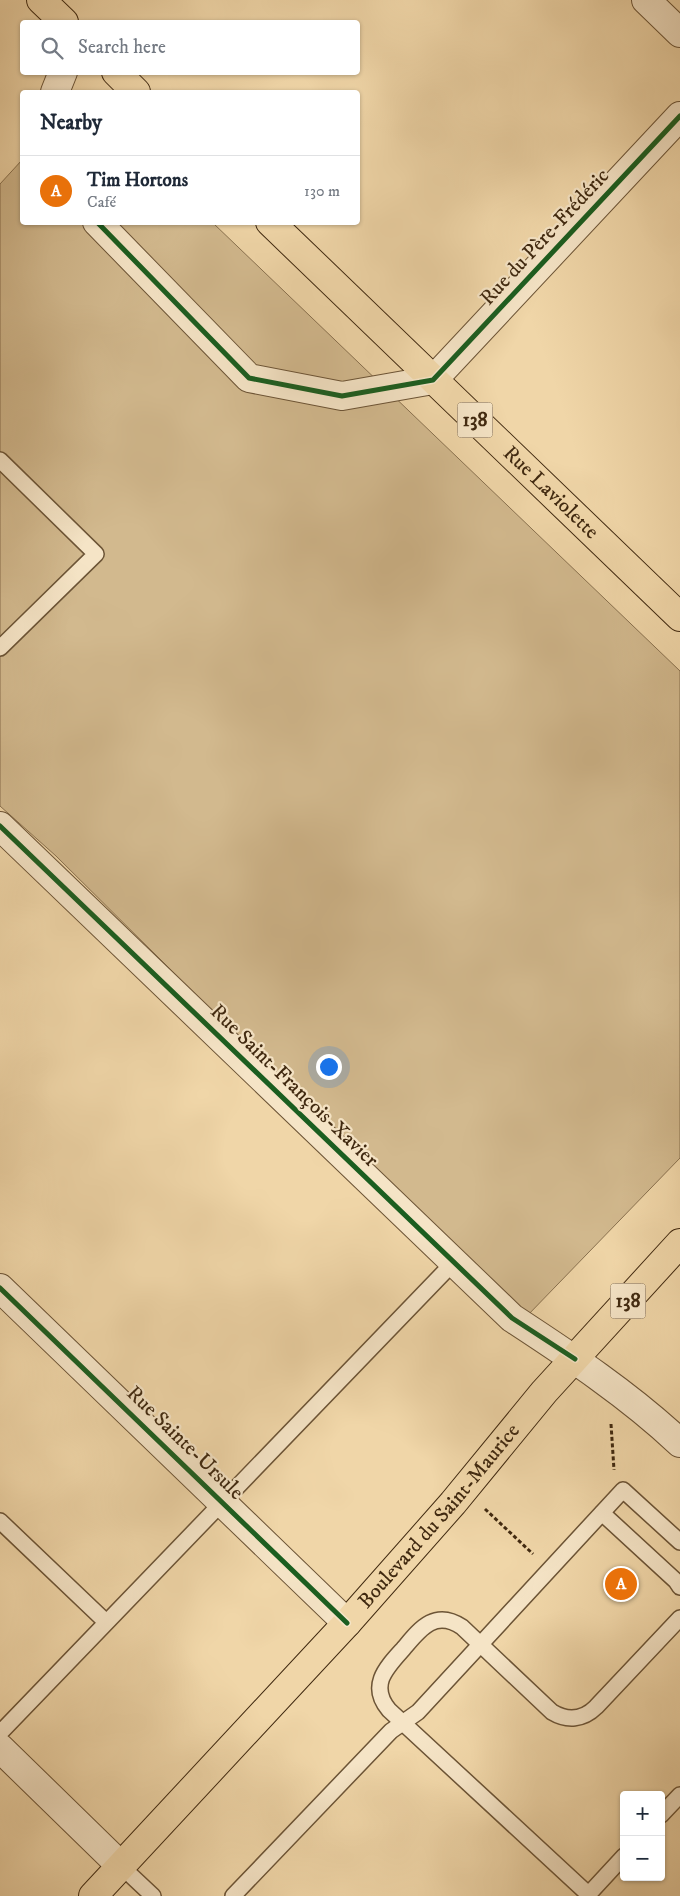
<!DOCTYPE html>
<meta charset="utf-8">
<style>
body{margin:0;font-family:"IM FELL DW Pica",serif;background:#f6f6f7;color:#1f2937}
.controls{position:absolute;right:15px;bottom:15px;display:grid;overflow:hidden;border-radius:5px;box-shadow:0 1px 4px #0004}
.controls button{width:45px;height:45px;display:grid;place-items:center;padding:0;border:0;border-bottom:1px solid #e0e1e3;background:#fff;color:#1f2937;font:25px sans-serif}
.you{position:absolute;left:328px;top:1066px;width:18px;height:18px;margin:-12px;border:4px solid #fff;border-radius:50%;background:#1a73e8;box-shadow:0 0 0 8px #1a73e833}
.badge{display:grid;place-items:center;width:32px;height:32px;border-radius:50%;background:#8f2418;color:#fff;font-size:16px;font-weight:700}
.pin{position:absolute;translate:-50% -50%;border:2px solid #fff;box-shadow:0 1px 5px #0006}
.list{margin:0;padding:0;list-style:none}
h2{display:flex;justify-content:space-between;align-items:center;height:65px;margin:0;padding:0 20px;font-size:21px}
h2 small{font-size:16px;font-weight:400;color:#747a83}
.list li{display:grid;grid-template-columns:32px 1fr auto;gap:15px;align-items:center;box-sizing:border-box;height:70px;padding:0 20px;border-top:1px solid #e0e1e3}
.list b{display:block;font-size:19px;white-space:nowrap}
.list p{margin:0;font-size:16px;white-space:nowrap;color:#747a83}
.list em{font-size:16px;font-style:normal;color:#747a83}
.icon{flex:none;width:28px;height:28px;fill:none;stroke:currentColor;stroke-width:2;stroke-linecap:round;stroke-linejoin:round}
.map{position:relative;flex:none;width:680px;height:1896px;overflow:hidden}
.search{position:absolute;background:#fff;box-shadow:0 1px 4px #0004;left:20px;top:20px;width:340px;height:55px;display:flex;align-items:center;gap:12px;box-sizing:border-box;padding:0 18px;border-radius:5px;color:#747a83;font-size:19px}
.panel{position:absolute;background:#fff;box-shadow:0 1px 4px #0004;left:20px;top:90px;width:340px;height:135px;border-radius:5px}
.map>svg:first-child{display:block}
.green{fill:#d2b98e;stroke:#89714f}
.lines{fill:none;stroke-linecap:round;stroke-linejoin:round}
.lane-casing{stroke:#6c5436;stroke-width:18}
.street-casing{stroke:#6c5436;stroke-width:30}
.primary-casing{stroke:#402910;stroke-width:30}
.path{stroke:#402910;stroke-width:3;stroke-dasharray:4 2.5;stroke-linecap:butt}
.lane{stroke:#f5e4c6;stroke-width:15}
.street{stroke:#f5e4c6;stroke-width:28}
.primary{stroke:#f0d6a8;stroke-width:28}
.cycleway-casing{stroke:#f5e4c6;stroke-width:8}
.cycleway{stroke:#1b5e20;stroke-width:5}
.labels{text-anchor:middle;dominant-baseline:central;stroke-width:4.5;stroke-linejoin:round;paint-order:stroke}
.shield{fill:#f5e4c6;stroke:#766147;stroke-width:1}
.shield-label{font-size:20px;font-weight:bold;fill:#402910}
.street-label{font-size:21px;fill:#402910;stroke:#f5e4c6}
</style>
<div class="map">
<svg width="680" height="1896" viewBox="0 0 680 1896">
<rect width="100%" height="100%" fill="#f0d6a8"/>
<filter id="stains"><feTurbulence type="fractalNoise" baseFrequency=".004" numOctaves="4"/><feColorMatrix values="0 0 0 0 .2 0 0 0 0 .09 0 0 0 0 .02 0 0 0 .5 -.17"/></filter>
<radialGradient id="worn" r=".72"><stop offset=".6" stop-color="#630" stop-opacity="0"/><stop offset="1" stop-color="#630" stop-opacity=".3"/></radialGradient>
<polygon class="green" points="22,160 22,222 213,223 680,671 680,1158 526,1317 508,1304 56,856 0,806 0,184"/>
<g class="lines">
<g class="lane-casing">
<g id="lane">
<polyline points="0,460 96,554 0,648"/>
<polyline points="602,1513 676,1581 680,1587"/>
<polyline points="0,1521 106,1622"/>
<polyline points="0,1733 454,1262"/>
<polyline points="661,1815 680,1795"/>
<polyline points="121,1866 153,1896"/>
<path d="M588 1894 389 1710C368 1685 387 1667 404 1648 420 1629 435 1609 462 1627L552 1712C567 1721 583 1720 596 1707L680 1618"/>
<polyline points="233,1896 391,1731 418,1712 623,1490 680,1542"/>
<polyline points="587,1896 624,1856"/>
</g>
</g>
<g class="street-casing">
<g id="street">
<polyline points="646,0 680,33"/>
<polyline points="55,92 63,72"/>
<polyline points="97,222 249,378 342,396 433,380 680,116"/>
<path d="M0 826 512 1318C570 1356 629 1395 680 1443"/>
<polyline points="0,1288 347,1623"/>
<polyline points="0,1748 121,1866"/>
</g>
</g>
<g class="primary-casing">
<g id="primary">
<polyline points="41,0 64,22"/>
<polyline points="116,72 136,92"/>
<path id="s1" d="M270 222 680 617"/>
<path id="s2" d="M93 1896 347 1623 453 1503 544 1392 680 1243"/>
</g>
</g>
<g class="path">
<polyline points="611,1424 614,1470"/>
<polyline points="485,1509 533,1554"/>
</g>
<use href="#lane" class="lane"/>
<use href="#street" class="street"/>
<use href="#primary" class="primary"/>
<g class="cycleway-casing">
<g id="cycleway">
<polyline points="97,222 249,378 342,396 433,380 680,116"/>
<polyline points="0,826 512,1318 575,1359"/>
<polyline points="0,1288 347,1623"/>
</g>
</g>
<use href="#cycleway" class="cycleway"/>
</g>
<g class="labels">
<g class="shield">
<rect x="457.5" y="402.5" width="35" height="35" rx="4"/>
<rect x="610.5" y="1283.5" width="35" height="35" rx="4"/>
</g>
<g class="shield-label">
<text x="475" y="420">138</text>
<text x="628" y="1301">138</text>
</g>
<g class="street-label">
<text transform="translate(545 237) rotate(-47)">Rue du Père-Frédéric</text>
<text stroke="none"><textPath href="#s1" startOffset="390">Rue Laviolette</textPath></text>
<text transform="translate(294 1086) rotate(44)">Rue Saint-François-Xavier</text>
<text transform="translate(185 1443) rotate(44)">Rue Sainte-Ursule</text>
<text stroke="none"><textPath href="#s2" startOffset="514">Boulevard du Saint-Maurice</textPath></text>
</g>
</g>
<rect width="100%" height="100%" filter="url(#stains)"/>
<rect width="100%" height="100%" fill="url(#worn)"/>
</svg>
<div class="controls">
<button>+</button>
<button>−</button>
</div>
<div class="you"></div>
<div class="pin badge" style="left:621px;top:1584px;background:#e8710a">A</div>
<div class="search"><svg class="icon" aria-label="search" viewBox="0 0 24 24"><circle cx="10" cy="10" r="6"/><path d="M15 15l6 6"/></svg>Search here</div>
<section class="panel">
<h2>Nearby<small></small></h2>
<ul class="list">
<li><span class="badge" style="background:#e8710a">A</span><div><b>Tim Hortons</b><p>Café</p></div><em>130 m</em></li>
</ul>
</section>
</div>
